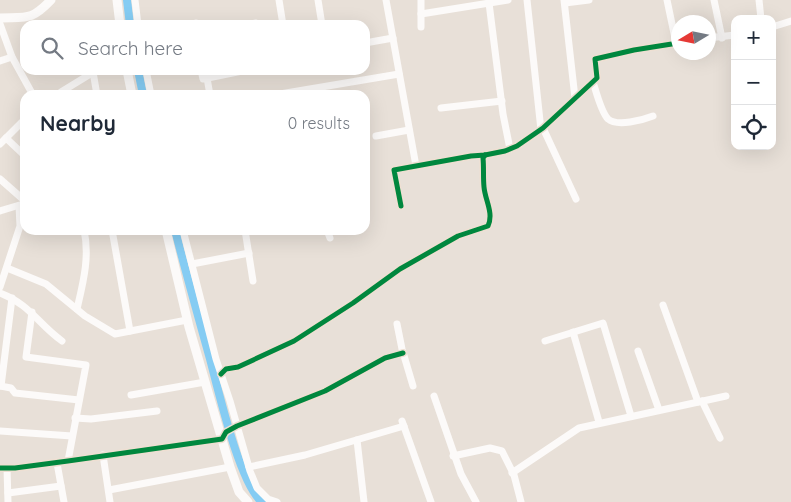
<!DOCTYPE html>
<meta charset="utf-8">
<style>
body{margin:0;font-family:Quicksand,sans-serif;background:#f6f6f7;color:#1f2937}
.controls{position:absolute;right:15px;top:15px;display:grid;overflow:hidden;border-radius:10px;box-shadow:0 5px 20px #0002}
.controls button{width:45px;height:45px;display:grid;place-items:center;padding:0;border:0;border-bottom:1px solid #e0e1e3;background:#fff;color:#1f2937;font:25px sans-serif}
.compass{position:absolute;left:671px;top:15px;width:45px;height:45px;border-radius:50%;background:#fff;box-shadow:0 5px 20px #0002;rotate:260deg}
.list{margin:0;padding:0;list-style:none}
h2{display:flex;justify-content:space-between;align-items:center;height:65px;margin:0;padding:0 20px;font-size:21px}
h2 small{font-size:16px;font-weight:400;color:#747a83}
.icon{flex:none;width:28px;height:28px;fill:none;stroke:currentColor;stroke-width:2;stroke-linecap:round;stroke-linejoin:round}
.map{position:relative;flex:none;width:791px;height:502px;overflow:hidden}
.search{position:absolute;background:#fff;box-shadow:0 5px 20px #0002;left:20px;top:20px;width:350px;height:55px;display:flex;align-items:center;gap:12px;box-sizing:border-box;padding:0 18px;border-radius:15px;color:#747a83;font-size:19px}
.panel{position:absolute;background:#fff;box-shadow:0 5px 20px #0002;left:20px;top:90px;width:350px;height:145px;border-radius:15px}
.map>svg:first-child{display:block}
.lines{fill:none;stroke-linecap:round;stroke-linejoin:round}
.canal{stroke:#85ccf3;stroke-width:8}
.minor{stroke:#fcfaf9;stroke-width:7}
.tertiary{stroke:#fcfaf9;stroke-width:9}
.cycleway-casing{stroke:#eedfd2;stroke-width:8}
.cycleway{stroke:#00873e;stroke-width:5}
</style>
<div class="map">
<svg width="791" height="502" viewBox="0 0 791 502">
<rect width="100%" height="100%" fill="#e8e0d8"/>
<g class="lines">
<g class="canal">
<polyline points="127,0 130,25"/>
<polyline points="138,70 143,95"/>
<path d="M175 230C186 273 198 316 210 359 218 389 240 485 262 502"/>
</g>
<g class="minor">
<polyline points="135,0 138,25"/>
<polyline points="279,0 283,25"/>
<polyline points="318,0 322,25"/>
<polyline points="386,0 416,166"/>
<polyline points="421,0 421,27"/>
<polyline points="527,0 541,130"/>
<polyline points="564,0 575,98"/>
<polyline points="667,0 676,43"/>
<polyline points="714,0 722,38"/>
<polyline points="759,0 761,19"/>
<polyline points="489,3 503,114 510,149"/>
<polyline points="565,3 589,0"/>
<polyline points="421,14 508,0"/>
<polyline points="196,23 196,25"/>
<polyline points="0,24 12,57 33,95"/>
<polyline points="247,25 256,23"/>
<polyline points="772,27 791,21"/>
<polyline points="708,38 735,35"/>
<polyline points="365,43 393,38"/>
<polyline points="0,61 12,57"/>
<polyline points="146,70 151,95"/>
<polyline points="201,70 203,79 247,70"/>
<polyline points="93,72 97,95"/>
<polyline points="207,78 210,95"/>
<path d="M593 82C596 91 601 112 608 119 617 127 643 120 653 116"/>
<polyline points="61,92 92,73 101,70"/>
<polyline points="274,95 399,74"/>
<polyline points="441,108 502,101"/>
<polyline points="543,128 576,199"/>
<polyline points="376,136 409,130"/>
<polyline points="6,138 25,156"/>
<polyline points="0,144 22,122"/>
<polyline points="0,179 25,201"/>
<polyline points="401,206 394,170 471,156 485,155 505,151 517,146 543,128 597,78 595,59 634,50 678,43"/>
<polyline points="0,211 23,204"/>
<polyline points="112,230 130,331"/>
<polyline points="183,230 216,359 230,401 250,471 257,488 268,499 277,502"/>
<polyline points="245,230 253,281"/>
<polyline points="327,230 330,238"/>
<polyline points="192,264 249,253"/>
<polyline points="7,268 46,284 85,316 115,334 187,320"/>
<polyline points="0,287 20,226 19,206"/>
<path d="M0 293C31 305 37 323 62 341"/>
<polyline points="663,305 698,402"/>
<path d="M77 309C83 283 90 257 84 230"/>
<polyline points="32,312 26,357 86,365 68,461"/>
<polyline points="397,324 402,349 413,386"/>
<polyline points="573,332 599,422"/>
<polyline points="545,341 603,323 631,416"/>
<polyline points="638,351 659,410"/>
<path d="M221 374 226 369 238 367 294 341 353 303 400 269 458 236 488 226C494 213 485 200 484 187 483 177 484 168 483 158L485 155"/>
<polyline points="0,386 11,388 15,393 79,400"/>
<polyline points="1,386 12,298"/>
<polyline points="131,395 205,382"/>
<polyline points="434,396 461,474 476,502"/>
<polyline points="702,401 720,438"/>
<polyline points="75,418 91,419 157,411"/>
<polyline points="402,421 431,502"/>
<polyline points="0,431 72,436"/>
<polyline points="357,440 364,502"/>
<polyline points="103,455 110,502"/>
<polyline points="453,456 490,448 502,451 514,475 521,502"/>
<polyline points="57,463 64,502"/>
<polyline points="249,467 305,455 404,426"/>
<polyline points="0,468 15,468 68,461 222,439 226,432 237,426 325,391 385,358 403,353"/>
<polyline points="7,468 8,502"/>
<polyline points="512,473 579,428 726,396"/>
<polyline points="109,490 230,467"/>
<polyline points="8,493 61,486"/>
</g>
<g class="tertiary">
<polyline points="117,0 120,25"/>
<path d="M0 18C27 17 31 21 51 0"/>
<polyline points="127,70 132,95"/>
<polyline points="166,230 189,327 230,467 239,492 248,502"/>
</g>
<g class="cycleway-casing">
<g id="cycleway">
<polyline points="401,206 394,170 471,156 485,155 505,151 517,146 543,128 597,78 595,59 634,50 678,43"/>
<path d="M221 374 226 369 238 367 294 341 353 303 400 269 458 236 488 226C494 213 485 200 484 187 483 177 484 168 483 158L485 155"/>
<polyline points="0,468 15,468 68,461 222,439 226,432 237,426 325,391 385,358 403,353"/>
</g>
</g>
<use href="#cycleway" class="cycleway"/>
</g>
</svg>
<div class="controls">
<button>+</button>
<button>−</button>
<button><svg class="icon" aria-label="locate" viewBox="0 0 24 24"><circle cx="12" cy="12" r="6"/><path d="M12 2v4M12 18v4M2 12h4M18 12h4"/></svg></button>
</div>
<svg class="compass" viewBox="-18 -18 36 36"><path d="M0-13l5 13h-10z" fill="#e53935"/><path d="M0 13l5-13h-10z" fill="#747a83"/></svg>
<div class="search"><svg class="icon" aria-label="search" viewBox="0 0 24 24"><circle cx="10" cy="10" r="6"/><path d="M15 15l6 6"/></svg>Search here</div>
<section class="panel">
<h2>Nearby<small>0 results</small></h2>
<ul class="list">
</ul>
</section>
</div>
